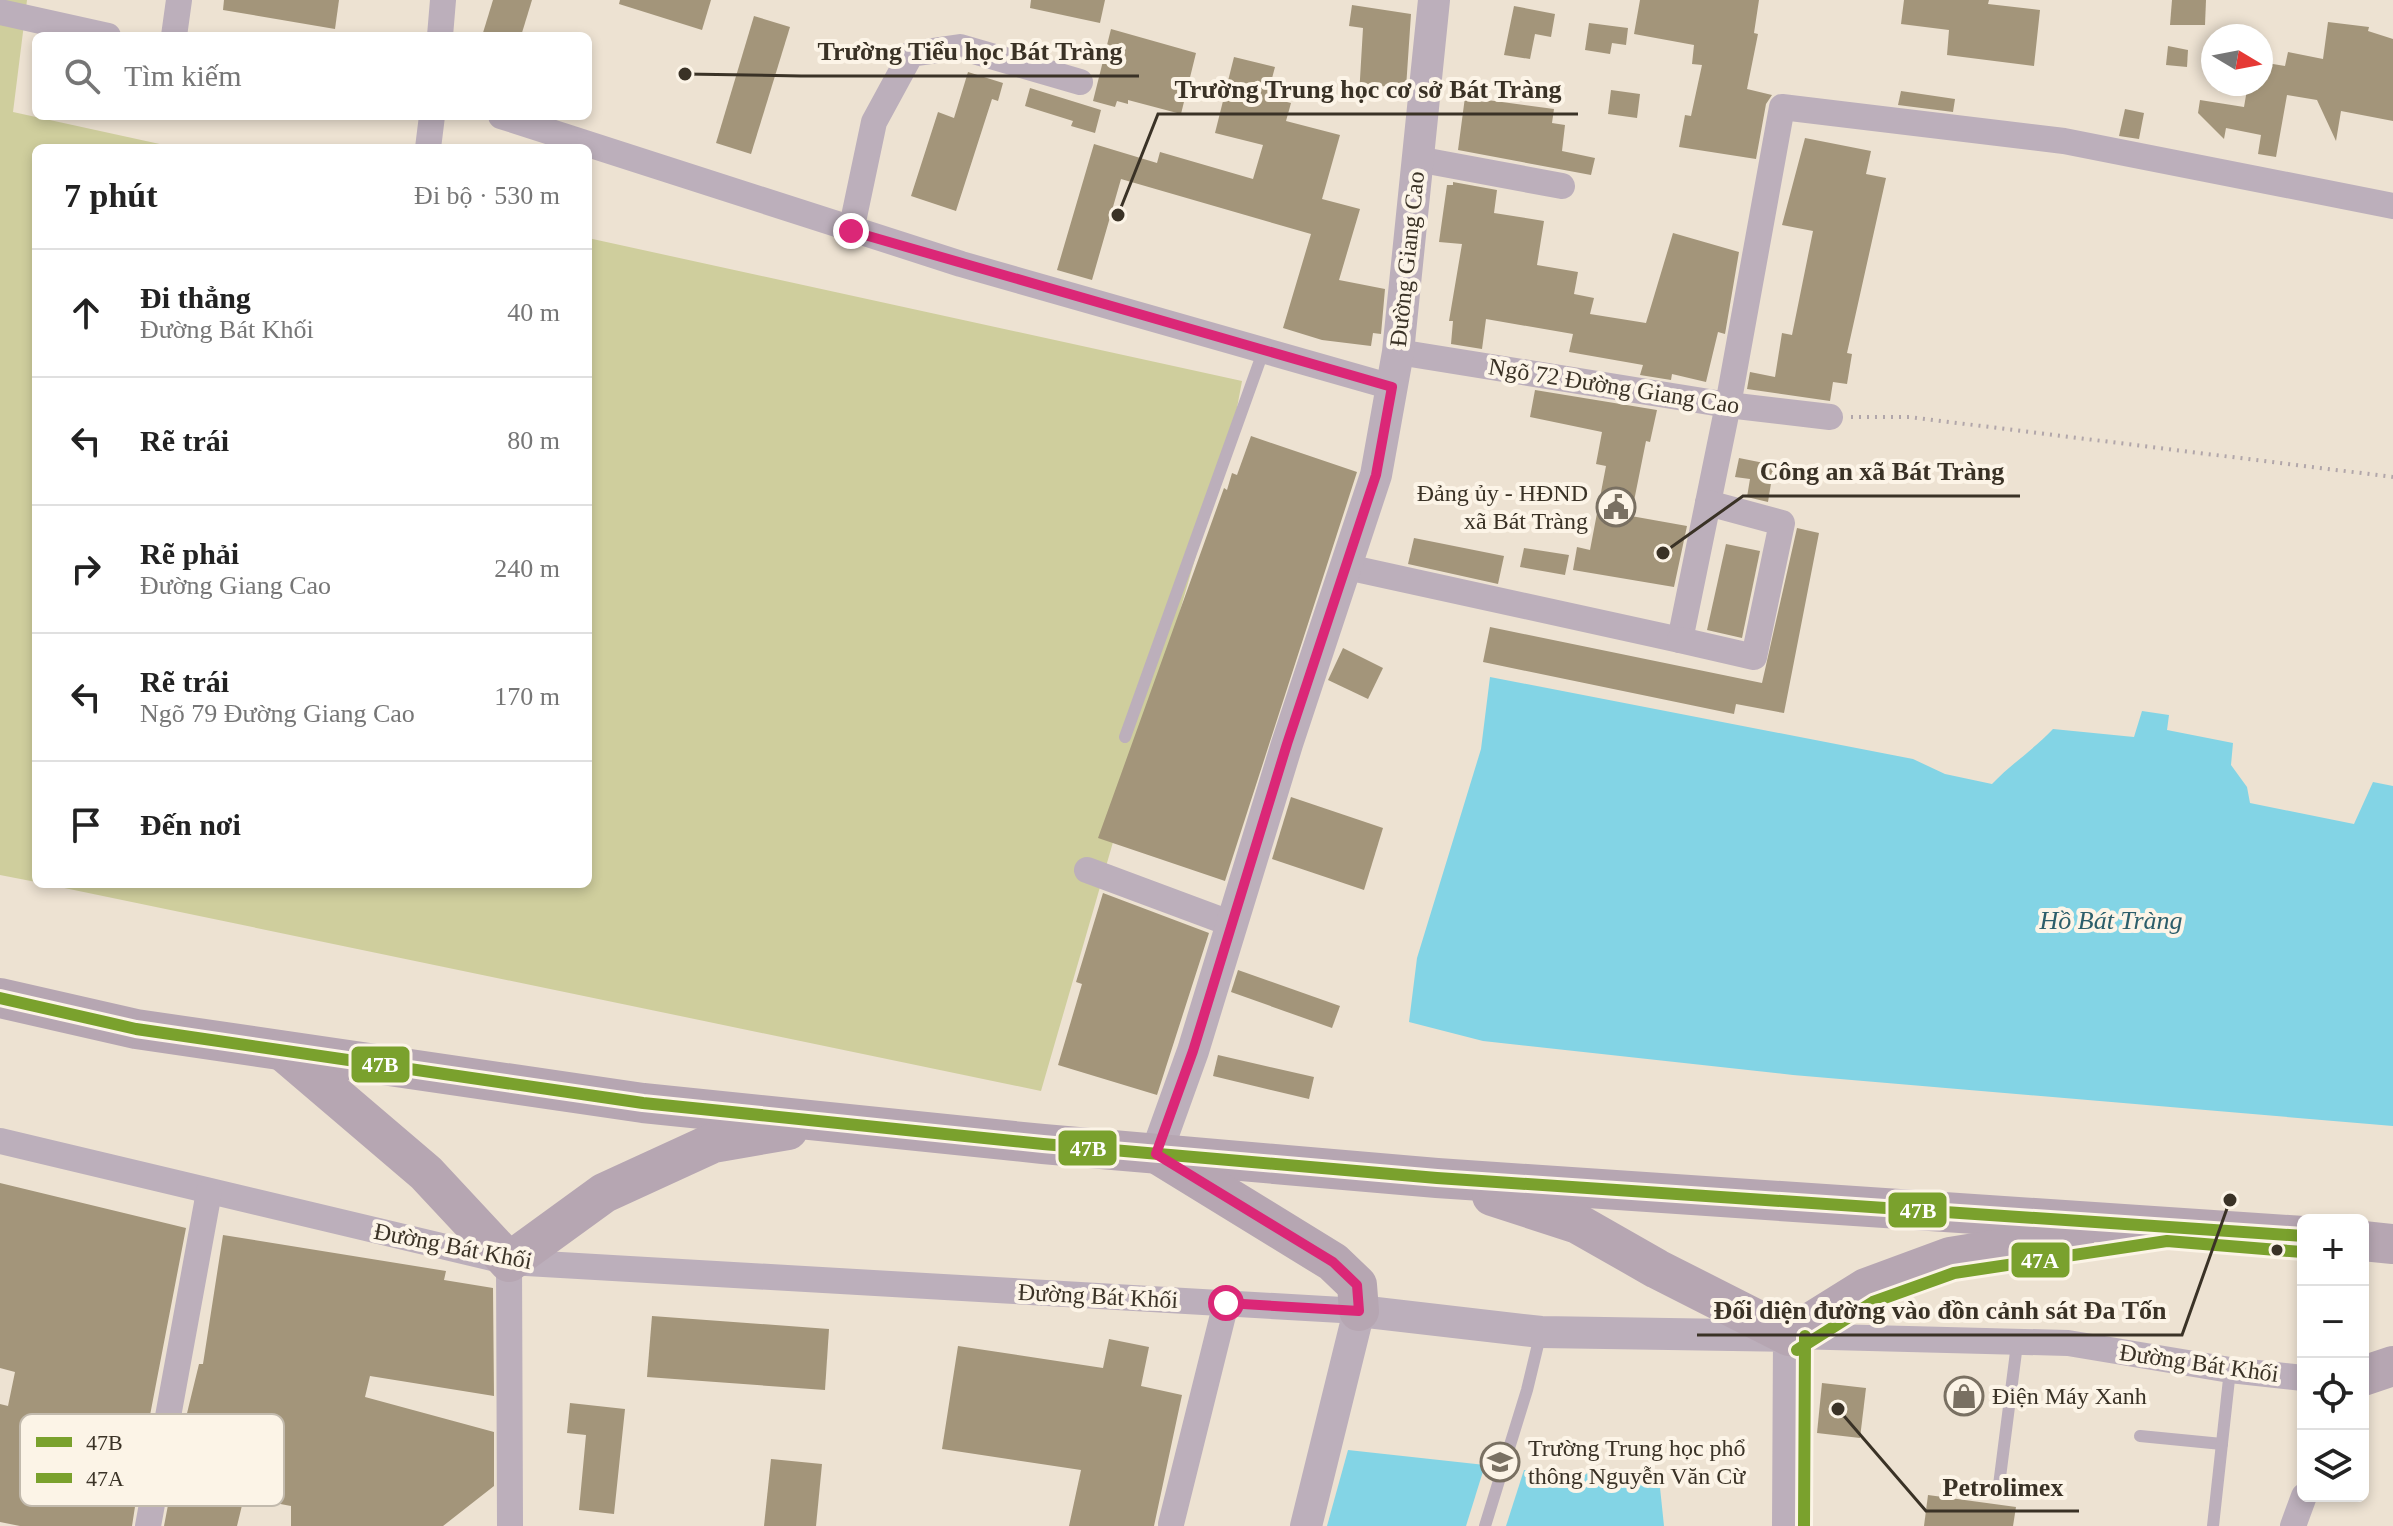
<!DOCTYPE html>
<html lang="vi">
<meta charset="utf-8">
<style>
body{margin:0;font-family:Georgia,serif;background:#f2f2f2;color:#222}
.controls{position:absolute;right:24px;bottom:24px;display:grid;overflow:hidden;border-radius:12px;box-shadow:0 4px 12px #0003}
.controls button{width:72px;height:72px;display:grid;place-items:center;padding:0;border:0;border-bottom:2px solid #e0e0e0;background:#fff;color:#222;font:40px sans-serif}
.compass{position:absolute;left:2201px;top:24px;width:72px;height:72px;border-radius:50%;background:#fff;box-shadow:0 4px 12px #0003;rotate:100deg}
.stop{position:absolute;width:24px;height:24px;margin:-18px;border:6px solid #db2777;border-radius:50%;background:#fff}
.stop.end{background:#db2777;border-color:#fff;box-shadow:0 2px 8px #0008}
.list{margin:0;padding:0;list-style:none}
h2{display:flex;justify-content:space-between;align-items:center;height:104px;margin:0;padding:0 32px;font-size:34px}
h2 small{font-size:26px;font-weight:400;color:#767676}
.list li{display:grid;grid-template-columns:52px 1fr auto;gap:24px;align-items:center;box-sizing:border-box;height:128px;padding:0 32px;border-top:2px solid #e0e0e0}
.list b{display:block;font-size:30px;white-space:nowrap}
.list p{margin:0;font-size:26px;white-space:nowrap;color:#767676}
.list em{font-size:26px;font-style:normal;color:#767676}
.icon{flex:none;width:44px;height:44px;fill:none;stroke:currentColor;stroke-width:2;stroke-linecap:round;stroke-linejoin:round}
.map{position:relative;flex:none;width:2393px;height:1526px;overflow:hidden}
.search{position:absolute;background:#fff;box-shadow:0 4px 12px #0003;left:32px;top:32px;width:560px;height:88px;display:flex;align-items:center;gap:20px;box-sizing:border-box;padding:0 28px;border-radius:12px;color:#767676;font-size:30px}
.panel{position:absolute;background:#fff;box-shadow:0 4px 12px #0003;left:32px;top:144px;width:560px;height:744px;border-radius:12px}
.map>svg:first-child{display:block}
.green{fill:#cfce9d}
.water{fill:#83d4e5}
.building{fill:#a3957a}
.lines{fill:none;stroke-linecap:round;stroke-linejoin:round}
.path{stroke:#b1a6aa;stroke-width:4;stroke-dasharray:2 6;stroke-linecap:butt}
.service{stroke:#bcafbb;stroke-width:12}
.minor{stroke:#bcafbb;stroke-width:26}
.tertiary{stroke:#bcafbb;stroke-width:32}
.primary{stroke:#b6a6b2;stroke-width:40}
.bus-1-casing{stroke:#fcf4e7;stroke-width:18}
.bus-2-casing{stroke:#fcf4e7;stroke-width:18}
.bus-1{stroke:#7aa12d;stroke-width:12}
.bus-2{stroke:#7aa12d;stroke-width:12}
.route{stroke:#db2777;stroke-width:10}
.bus-dot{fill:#3a3226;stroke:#fcf4e7;stroke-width:3}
.labels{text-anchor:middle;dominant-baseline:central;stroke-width:8;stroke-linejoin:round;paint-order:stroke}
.street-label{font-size:24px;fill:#3a3226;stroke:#fcf4e7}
.poi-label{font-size:24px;fill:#3a3226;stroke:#fcf4e7;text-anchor:start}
.water-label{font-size:26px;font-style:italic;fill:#2c5e6b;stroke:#fcf4e7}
.key{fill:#fcf4e7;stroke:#c2baad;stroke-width:2}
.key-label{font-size:22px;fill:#3a3226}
.leader{fill:none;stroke:#3a3226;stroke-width:3}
.callout-dot{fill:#3a3226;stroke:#fcf4e7;stroke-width:3}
.callout-label{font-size:26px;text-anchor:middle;font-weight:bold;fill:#3a3226;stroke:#fcf4e7;stroke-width:8;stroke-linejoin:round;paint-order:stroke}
.line-badge{stroke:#fcf4e7;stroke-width:3}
.badge-label{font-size:22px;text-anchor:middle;font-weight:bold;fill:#fff}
</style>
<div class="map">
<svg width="2393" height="1526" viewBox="0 0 2393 1526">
<rect width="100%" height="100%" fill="#ede2d2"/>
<g class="green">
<polygon points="0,0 27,0 13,112 178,148 36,148 36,882 0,875"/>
<polygon points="588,238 1242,381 1234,424 1041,1091 45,884 588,884"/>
</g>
<g class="water">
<path d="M1490 677 1913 759 1945 774 1992 784C2011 764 2033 750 2053 729L2134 737 2142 711 2169 715 2167 730 2233 743 2231 765 2247 787 2250 803 2354 824 2373 782 2393 786V1126L1793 1075 1483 1041 1409 1022 1417 958 1481 749Z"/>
<polygon points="1348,1450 1485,1465 1466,1526 1327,1526"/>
<polygon points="1524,1470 1659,1478 1664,1526 1506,1526"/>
</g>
<g class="building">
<polygon points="224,0 339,0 335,29 223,10"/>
<polygon points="493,0 532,0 521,36 482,36"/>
<polygon points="620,0 711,0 702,30 619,4"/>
<polygon points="1031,0 1105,0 1100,23 1030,8"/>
<polygon points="1640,0 1759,0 1754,33 1758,34 1747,89 1772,95 1766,104 1756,159 1679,147 1685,115 1691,116 1702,65 1692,64 1694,45 1634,34"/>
<polygon points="1904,0 1989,0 1988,4 2040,10 2034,66 1947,55 1949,30 1901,24"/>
<polygon points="2172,0 2206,0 2205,25 2170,25"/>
<polygon points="1352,5 1411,14 1406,88 1380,86 1379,98 1359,96 1363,28 1349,26"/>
<polygon points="1514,6 1555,14 1551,37 1535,34 1530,59 1504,55"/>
<polygon points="754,16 790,27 751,154 716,143"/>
<polygon points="2328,22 2369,27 2368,31 2393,39 2393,121 2341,111 2336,141 2317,100 2287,95 2276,157 2258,154 2261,135 2226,128 2224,139 2198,113 2200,100 2244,107 2248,84 2261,84 2261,62 2285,66 2288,52 2323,59"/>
<polygon points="1589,23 1628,28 1626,45 1612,43 1610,54 1585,50"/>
<polygon points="1111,29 1196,53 1181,114 1128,100 1128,104 1117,101 1115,107 1093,101"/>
<polygon points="2168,46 2188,50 2187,67 2166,65"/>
<polygon points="1234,57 1275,67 1267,97 1291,103 1286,121 1340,135 1322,199 1360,209 1339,280 1385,289 1381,334 1373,333 1371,346 1322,340 1283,328 1311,234 1121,179 1092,280 1057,270 1094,144 1157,163 1160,152 1253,179 1263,145 1215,133"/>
<polygon points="968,72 1003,83 998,101 992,99 956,211 911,196 938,112 954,118"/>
<polygon points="1030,88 1101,110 1095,133 1071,126 1073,121 1025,106"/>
<polygon points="1611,90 1640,94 1637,118 1608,114"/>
<polygon points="1901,91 1955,99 1953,112 1898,105"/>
<polygon points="1465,97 1554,109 1552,123 1565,125 1562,151 1595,158 1591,175 1458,150"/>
<polygon points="2125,109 2144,113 2139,139 2119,136"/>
<polygon points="1805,138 1871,151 1866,174 1886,178 1847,353 1852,354 1847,384 1833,382 1830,401 1747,389 1750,372 1775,377 1782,333 1792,335 1813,231 1782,225"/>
<polygon points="1453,182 1497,190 1494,213 1544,221 1537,265 1578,272 1574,294 1594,298 1590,314 1646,323 1673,233 1739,252 1725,334 1718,332 1706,382 1672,374 1671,380 1640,375 1643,365 1569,352 1573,334 1486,319 1482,349 1451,344 1453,321 1449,321 1462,244 1439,242 1447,185 1453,185"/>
<polygon points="1535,390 1657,410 1650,442 1646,441 1631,516 1687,526 1674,587 1573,570 1577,547 1590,550 1606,466 1596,464 1602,432 1530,417"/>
<polygon points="1251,436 1357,472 1225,881 1098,838 1224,488 1227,490 1232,473 1237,475"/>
<polygon points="1739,458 1774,465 1768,502 1747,497 1750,479 1735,477"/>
<polygon points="1797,528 1819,533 1784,713 1736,704 1734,714 1483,662 1490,627 1762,683"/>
<polygon points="1414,538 1504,556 1498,584 1408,564"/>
<polygon points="1726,544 1760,551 1742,638 1707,630"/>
<polygon points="1524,548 1569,555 1565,575 1520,567"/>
<polygon points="1343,648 1383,668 1368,699 1328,680"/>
<polygon points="1291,797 1383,828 1364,890 1272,859"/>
<polygon points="1103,893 1209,933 1157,1095 1058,1065 1082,984 1076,982"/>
<polygon points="1238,970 1340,1006 1332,1028 1231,992"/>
<polygon points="1218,1055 1314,1077 1309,1099 1213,1076"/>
<polygon points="0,1183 186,1228 146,1436 132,1526 20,1526 0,1522 0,1404 8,1406 15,1372 0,1368"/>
<polygon points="223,1235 446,1271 444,1280 493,1288 494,1396 370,1376 365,1397 494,1432 494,1486 443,1526 291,1526 291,1506 244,1497 237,1526 164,1526 180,1442 199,1364 203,1364"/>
<polygon points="652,1316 829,1329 825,1390 647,1377"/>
<polygon points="1109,1339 1149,1347 1141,1386 1182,1395 1154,1526 1069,1526 1081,1470 942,1449 958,1346 1103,1368"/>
<polygon points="1822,1383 1866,1388 1860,1438 1817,1433"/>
<polygon points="570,1403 625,1409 614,1514 579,1510 586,1435 567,1433"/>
<polygon points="771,1459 822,1464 816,1526 764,1526"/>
<polygon points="1928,1495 2016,1507 2013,1526 1924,1526"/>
</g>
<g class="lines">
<polyline class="path" points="1851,417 1909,417 2393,477"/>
<g class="service">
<polyline points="1125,737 1263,352"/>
<polyline points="2140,1436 2222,1444"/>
<polyline points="1999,1485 2017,1344"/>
<polyline points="1485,1526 1527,1390 1541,1332"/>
<polyline points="2213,1526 2230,1370"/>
</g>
<g class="minor">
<polyline points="0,12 108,36"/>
<polyline points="174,36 179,0"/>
<polyline points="440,36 443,0"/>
<polyline points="501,116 961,264 1392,387"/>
<polyline points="428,148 432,116"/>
<polyline points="1417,159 1562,186"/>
<polyline points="851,231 874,122 911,54 960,47 1080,82"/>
<polyline points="1398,352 1728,405 1830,417"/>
<polyline points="1347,567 1680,640 1728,405 1782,107 2064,141 2393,206"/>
<polyline points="1680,640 1754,657 1782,523 1708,503"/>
<polyline points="1087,870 1232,924"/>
<polyline points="0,1141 509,1262 1359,1311"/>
<polyline points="509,1262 510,1526"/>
<polyline points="1792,1336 2068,1343 2230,1370 2303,1378"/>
<polyline points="1171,1524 1226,1303"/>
<polyline points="148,1526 209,1192"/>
<polyline points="2293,1526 2304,1496"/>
</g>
<g class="tertiary">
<polyline points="1156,1154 1193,1051 1287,744 1376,475 1398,352 1434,0"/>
<polyline points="1306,1526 1359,1311 1541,1332 1789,1336 1788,1526"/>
</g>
<g class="primary">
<polyline points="0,998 136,1029 643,1103 1043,1144 1437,1178 2303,1236"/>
<polyline points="283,1051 426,1173 509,1262 604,1193 713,1143 788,1130"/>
<polyline points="1162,1157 1333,1262 1357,1285 1359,1311"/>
<polyline points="1492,1196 1578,1224 1657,1269 1789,1336 1866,1288 1950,1257 2075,1237"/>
<polyline points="2363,1241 2393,1244"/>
<polyline points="2363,1376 2393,1366"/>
</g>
<g class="bus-1-casing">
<polyline id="bus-1" points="0,998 136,1029 643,1103 1043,1144 1437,1178 2303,1236"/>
</g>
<g class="bus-2-casing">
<g id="bus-2">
<polyline points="1797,1350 1873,1302 1954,1273 2167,1241 2302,1252"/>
<polyline points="1804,1526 1805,1336"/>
</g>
</g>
<use href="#bus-1" class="bus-1"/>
<use href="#bus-2" class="bus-2"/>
</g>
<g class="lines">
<polyline class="route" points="851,231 1392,387 1376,475 1287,744 1193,1051 1156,1154 1333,1262 1357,1285 1359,1311 1226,1303"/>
</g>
<defs>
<g id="civic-ring" transform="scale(2)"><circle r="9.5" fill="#fcf4e7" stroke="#797062" stroke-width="1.5"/><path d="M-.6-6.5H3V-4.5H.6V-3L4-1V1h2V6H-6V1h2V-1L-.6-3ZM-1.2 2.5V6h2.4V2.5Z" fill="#797062"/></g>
<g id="shop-ring" transform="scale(2)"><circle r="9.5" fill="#fcf4e7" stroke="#797062" stroke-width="1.5"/><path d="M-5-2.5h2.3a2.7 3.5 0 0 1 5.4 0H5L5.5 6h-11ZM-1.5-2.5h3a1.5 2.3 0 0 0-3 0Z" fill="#797062"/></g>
<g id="school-ring" transform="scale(2)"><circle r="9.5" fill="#fcf4e7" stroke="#797062" stroke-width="1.5"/><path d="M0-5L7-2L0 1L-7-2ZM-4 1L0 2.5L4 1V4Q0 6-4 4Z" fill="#797062"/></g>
</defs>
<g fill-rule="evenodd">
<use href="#civic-ring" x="1616" y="507"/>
<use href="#shop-ring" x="1964" y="1396"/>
<use href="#school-ring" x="1500" y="1462"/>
</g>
<circle class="bus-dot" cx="2277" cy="1250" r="7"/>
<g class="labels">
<g class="street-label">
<text transform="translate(1407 259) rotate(-84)">Đường Giang Cao</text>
<text transform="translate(1614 386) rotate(9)">Ngõ 72 Đường Giang Cao</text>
<text transform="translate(453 1246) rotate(11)">Đường Bát Khối</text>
<text transform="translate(1098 1296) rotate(3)">Đường Bát Khối</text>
<text transform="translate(2199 1363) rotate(8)">Đường Bát Khối</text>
</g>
<g class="poi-label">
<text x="1588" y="493" text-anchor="end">Đảng ủy - HĐND<tspan x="1588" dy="28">xã Bát Tràng</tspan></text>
<text x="1992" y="1396">Điện Máy Xanh</text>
<text x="1528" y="1448">Trường Trung học phổ<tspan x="1528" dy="28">thông Nguyễn Văn Cừ</tspan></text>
</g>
<g class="water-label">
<text x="2111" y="920">Hồ Bát Tràng</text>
</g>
</g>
<rect x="20" y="1414" width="264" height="92" rx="12" class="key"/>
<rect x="36" y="1437" width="36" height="10" fill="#7aa12d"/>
<rect x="36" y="1473" width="36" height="10" fill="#7aa12d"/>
<g class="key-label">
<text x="86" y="1450">47B</text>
<text x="86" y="1486">47A</text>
</g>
<path class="leader" d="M685 74L801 76H1139M1118 215L1158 114H1578M1663 553L1743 496H2020M2230 1200L2182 1335H1697M1838 1409L1926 1511H2079"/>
<g class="callout-dot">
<circle cx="685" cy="74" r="8"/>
<circle cx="1118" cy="215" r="8"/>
<circle cx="1663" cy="553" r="8"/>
<circle cx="2230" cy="1200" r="8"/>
<circle cx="1838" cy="1409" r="8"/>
</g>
<g class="callout-label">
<text x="970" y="60">Trường Tiểu học Bát Tràng</text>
<text x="1368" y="98">Trường Trung học cơ sở Bát Tràng</text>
<text x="1882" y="480">Công an xã Bát Tràng</text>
<text x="1940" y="1319">Đối diện đường vào đồn cảnh sát Đa Tốn</text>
<text x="2003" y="1496">Petrolimex</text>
</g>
<g class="line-badge">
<rect x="350" y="1045" width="61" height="39" rx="8" fill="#7aa12d"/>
<rect x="1057" y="1129" width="61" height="38" rx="8" fill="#7aa12d"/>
<rect x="1887" y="1191" width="61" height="38" rx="8" fill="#7aa12d"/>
<rect x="2010" y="1241" width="61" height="38" rx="8" fill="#7aa12d"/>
</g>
<g class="badge-label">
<text x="380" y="1072">47B</text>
<text x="1088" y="1156">47B</text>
<text x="1918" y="1218">47B</text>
<text x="2040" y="1268">47A</text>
</g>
</svg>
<div class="controls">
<button>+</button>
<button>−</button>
<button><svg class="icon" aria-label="locate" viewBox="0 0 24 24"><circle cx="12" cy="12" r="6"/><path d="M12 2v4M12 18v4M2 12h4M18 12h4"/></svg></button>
<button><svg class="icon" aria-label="layers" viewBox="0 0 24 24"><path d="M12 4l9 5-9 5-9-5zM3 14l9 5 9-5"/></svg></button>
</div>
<svg class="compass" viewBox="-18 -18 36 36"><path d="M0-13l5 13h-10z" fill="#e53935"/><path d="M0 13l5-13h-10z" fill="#767676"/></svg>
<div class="stop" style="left:1226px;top:1303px"></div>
<div class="stop end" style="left:851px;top:231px"></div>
<div class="search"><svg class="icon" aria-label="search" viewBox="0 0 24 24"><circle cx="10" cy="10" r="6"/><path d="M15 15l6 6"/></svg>Tìm kiếm</div>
<section class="panel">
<h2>7 phút<small>Đi bộ · 530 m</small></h2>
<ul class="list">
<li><svg class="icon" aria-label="ahead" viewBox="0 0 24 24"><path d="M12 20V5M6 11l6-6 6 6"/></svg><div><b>Đi thẳng</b><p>Đường Bát Khối</p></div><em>40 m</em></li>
<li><svg class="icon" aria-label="left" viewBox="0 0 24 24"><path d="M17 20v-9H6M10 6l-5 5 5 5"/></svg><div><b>Rẽ trái</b></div><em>80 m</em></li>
<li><svg class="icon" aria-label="right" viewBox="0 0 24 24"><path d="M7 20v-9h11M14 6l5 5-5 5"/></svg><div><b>Rẽ phải</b><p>Đường Giang Cao</p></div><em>240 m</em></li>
<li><svg class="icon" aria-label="left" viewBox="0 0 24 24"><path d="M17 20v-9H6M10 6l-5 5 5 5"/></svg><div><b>Rẽ trái</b><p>Ngõ 79 Đường Giang Cao</p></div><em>170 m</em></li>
<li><svg class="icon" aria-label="arrive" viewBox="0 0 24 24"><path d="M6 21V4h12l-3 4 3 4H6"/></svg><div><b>Đến nơi</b></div></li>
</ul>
</section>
</div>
